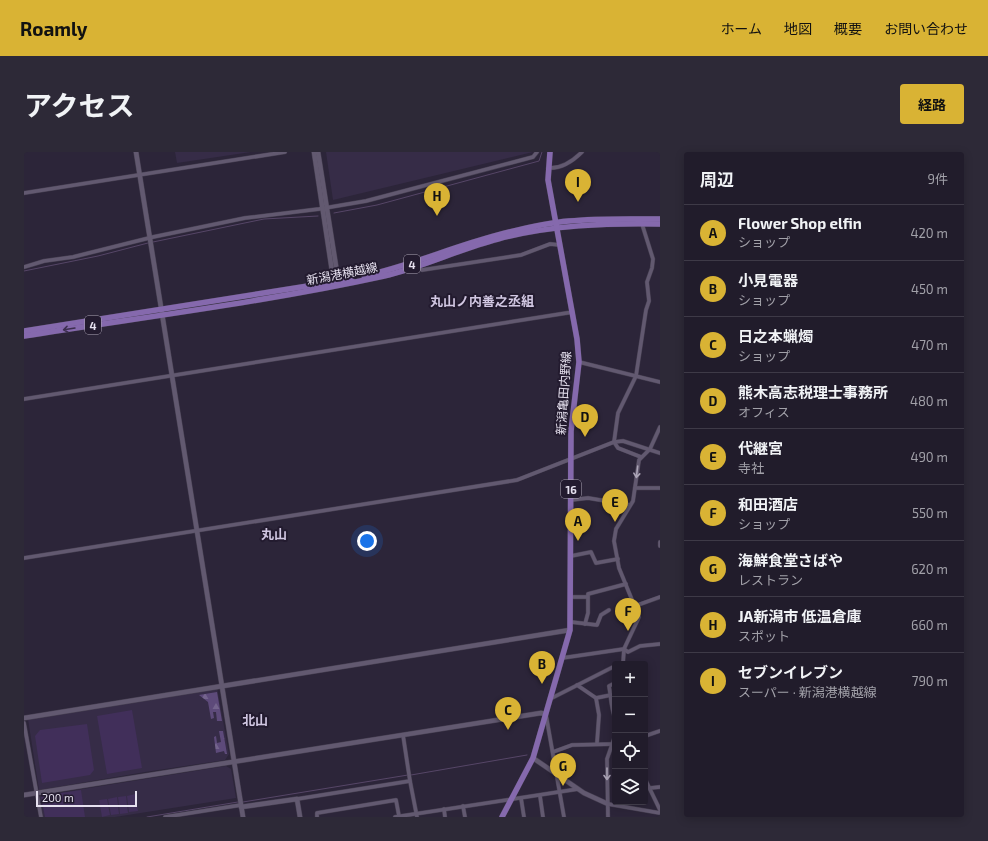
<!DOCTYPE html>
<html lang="ja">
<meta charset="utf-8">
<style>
body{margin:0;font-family:"Exo 2","Noto Sans JP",sans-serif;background:#2d2937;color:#f1f3f6}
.controls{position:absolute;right:12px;bottom:12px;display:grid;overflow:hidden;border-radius:4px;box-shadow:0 2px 10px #0003}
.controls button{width:36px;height:36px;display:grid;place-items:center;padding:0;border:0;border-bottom:1px solid #3e3a47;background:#211c2b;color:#f1f3f6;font:20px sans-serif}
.scale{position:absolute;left:12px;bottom:10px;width:101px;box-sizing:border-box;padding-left:4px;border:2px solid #e6e1ef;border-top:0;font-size:11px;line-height:14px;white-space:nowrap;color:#e6e1ef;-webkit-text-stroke:3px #231b2f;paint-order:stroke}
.you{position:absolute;left:343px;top:389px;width:14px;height:14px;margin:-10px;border:3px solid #fff;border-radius:50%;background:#1a73e8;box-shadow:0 0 0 6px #1a73e833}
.badge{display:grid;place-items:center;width:26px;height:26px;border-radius:50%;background:#d9b334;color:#111;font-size:13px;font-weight:700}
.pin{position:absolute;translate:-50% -33px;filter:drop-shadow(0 1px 2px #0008)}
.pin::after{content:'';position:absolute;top:21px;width:14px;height:12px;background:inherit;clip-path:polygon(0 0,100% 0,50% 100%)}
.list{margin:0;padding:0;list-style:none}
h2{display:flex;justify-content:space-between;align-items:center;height:52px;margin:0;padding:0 16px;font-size:17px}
h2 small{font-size:13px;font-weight:400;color:#a2a1a9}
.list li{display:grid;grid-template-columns:26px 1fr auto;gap:12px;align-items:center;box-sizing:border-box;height:56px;padding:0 16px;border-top:1px solid #3e3a47}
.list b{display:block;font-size:15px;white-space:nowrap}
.list p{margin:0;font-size:13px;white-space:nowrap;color:#a2a1a9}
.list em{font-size:13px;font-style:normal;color:#a2a1a9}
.icon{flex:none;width:22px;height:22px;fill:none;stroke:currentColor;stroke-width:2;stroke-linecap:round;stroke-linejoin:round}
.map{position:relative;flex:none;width:636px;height:665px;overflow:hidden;border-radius:4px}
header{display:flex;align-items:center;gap:24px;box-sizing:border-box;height:56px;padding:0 20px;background:#d9b334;color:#111}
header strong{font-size:19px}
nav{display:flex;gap:22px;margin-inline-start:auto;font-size:14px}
.intro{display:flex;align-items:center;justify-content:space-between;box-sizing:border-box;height:96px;padding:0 24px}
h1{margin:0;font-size:28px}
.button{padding:10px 18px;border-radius:4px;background:#d9b334;color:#111;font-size:14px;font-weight:700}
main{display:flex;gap:24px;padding:0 24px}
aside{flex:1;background:#211c2b;border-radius:4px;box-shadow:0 2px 10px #0003}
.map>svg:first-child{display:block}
.built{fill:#362c47}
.forest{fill:url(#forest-firs)}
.pitch{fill:#412f5a}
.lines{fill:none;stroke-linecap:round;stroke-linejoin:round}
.stream{stroke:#564667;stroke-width:1}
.street-casing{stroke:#474052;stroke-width:4.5}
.secondary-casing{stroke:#474052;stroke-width:5.5}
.primary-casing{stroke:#474052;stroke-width:6}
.street{stroke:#625970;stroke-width:3.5}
.secondary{stroke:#625970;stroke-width:4.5}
.primary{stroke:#8569ad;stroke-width:5.5}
.oneway{stroke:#3c2e4e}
.oneway2{stroke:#aba4b6}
.labels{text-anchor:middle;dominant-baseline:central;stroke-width:4;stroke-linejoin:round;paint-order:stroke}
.shield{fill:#231b2f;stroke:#aca6b5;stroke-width:1}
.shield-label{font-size:11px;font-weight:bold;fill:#e6e1ef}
.street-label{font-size:12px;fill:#e6e1ef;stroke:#231b2f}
.neighbourhood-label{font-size:13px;font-weight:bold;fill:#d1c7e2;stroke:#231b2f}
</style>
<header>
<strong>Roamly</strong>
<nav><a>ホーム</a><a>地図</a><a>概要</a><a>お問い合わせ</a></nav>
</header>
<div class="intro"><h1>アクセス</h1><a class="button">経路</a></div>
<main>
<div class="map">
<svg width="636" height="665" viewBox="0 0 636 665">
<defs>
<pattern id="forest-firs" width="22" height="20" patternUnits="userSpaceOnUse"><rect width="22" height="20" fill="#5d4a7a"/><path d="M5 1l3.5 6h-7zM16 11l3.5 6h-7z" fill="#74648d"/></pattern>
</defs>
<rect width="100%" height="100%" fill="#2c2539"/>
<g class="built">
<polygon points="151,0 227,0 153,11"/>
<polygon points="302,0 509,0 309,48"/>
<polygon points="193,536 205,602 201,608 121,620 15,638 4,567"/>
<polygon points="202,614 207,617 212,646 91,665 19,665 15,644"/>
</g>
<g class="forest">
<polygon points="193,540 198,569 193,569 192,560 189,560 190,566 187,567 184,550 175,543"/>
<polygon points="195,579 199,579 203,602 201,602 200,599 192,601 190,585 192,584 193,591 197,590"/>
</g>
<g class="pitch">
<polygon points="108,558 118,616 83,622 73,564"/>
<polygon points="63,572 70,618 66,623 18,631 11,584 16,578"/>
<polygon points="57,638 61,665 21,665 17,644"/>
<polygon points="111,642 114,659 105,660 103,644"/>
<polygon points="102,644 104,661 96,662 94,645"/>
<polygon points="93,645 95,662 87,663 84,647"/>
<polygon points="83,647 86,663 78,665 75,648"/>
</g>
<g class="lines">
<g class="stream">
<polyline points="310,61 353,53 515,9 518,0"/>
<polyline points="129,90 240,67 294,64"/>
<polyline points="0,119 74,104 124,91"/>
<polyline points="387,623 503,603"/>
<polyline points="219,650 384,623"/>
<polyline points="123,665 214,650"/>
</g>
<g class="street-casing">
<g id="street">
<path d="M524 16C537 17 549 9 558 0"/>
<polyline points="0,41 261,0"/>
<polyline points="0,115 20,109 49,105 129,85 221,66 295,57 342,49 509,5 513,0"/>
<polyline points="394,115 398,118 497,103 526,92 536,93"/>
<polyline points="555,210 636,230"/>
<polyline points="0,247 549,160"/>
<polyline points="617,305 594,296 590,290 594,261 612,224 622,158 625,149 623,130 628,116 629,107 618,72"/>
<polyline points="611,336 636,336"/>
<polyline points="547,348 564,346 606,353"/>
<polyline points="636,390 636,394"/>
<polyline points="547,404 567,400 572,411 594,407"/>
<polyline points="0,406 493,328 590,290 599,289 636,301"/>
<polyline points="547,445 563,445"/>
<polyline points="611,454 636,445"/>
<polyline points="547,470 573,473 577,463 585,458"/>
<polyline points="561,472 564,461 564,442 602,432"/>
<polyline points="538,506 600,497 604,500 616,494 636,492"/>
<polyline points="599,512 600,497 615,465 595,416 590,389 592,377 609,349 615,308 626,297 636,275"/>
<path d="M591 531 585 534C587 545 587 556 591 566"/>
<polyline points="553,533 572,546"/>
<polyline points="526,547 591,514"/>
<polyline points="522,563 540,665"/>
<polyline points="0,571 17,665"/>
<polyline points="379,583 386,629 393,665"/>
<polyline points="621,584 636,579"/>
<polyline points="573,591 575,563 572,546 587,543"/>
<polyline points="529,600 548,593 591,592"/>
<polyline points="621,627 636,658"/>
<polyline points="626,636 636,635"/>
<polyline points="516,644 519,665"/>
<polyline points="497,646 500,665"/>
<polyline points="273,647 386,629"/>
<polyline points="584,652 636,661"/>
<polyline points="439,654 441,665"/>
<polyline points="420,657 421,665"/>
<polyline points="141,665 217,653"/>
<polyline points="293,665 293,661 372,648 375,664"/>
<polyline points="371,665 554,637"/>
<polyline points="584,665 583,607 591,584"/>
</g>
</g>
<g class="secondary-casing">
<g id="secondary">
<polyline points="112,0 219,665"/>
<polyline points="290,0 310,132"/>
<polyline points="294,0 315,133"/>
<polyline points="0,566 546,478"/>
<polyline points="509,606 560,641 584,652"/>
<polyline points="0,643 517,561 521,562"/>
<polyline points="217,655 273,647 276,665"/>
</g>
</g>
<g class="primary-casing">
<g id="primary">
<path d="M340 124C386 114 428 95 474 83 497 77 521 71 545 69 575 66 606 67 636 67"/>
<polyline points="0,179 328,127"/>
<path d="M0 184C120 165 241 150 360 124 399 115 435 97 474 87 527 73 582 71 636 72"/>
<polyline points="478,665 509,606 546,478 547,279 555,210 553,187 524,28 526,0"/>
</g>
</g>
<use href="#street" class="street"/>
<use href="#secondary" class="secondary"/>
<use href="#primary" class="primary"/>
</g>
<defs><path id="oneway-shaft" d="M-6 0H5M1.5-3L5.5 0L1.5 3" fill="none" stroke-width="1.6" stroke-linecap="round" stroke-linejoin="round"/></defs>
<use class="oneway" href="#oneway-shaft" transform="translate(45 177) rotate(171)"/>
<g class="oneway2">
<use href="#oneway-shaft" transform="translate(613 320) rotate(97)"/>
<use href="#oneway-shaft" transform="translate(583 622) rotate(90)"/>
</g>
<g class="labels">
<g class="shield">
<rect x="380" y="103" width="16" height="18" rx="3"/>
<rect x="61" y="164" width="16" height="18" rx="3"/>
<rect x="537" y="328" width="20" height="18" rx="3"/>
</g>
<g class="shield-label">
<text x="388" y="112">4</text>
<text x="69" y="173">4</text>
<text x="547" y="337">16</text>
</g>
<g class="street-label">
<text transform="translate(318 121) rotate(-11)">新潟港横越線</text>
<text transform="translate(539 241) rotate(-86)">新潟亀田内野線</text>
</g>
<g class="neighbourhood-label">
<text x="458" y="149">丸山ノ内善之丞組</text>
<text x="250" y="382">丸山</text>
<text x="231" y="568">北山</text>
</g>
</g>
</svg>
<div class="controls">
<button>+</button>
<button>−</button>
<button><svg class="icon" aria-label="locate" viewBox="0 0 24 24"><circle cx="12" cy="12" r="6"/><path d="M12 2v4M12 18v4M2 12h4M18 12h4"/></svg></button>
<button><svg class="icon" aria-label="layers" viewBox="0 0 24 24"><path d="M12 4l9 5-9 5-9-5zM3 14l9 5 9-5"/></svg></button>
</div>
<div class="scale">200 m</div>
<div class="you"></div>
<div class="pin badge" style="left:554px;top:389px">A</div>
<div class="pin badge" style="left:518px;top:532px">B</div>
<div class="pin badge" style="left:484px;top:578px">C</div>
<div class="pin badge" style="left:561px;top:285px">D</div>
<div class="pin badge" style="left:591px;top:370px">E</div>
<div class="pin badge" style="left:604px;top:479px">F</div>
<div class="pin badge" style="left:539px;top:634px">G</div>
<div class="pin badge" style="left:413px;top:64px">H</div>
<div class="pin badge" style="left:554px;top:50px">I</div>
</div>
<aside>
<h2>周辺<small>9件</small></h2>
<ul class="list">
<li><span class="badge">A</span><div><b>Flower Shop elfin</b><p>ショップ</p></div><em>420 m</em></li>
<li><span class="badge">B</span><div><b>小見電器</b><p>ショップ</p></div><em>450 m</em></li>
<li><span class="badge">C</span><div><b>日之本蝋燭</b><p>ショップ</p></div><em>470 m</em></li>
<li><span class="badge">D</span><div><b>熊木高志税理士事務所</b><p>オフィス</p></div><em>480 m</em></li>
<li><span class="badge">E</span><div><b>代継宮</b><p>寺社</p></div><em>490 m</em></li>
<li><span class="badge">F</span><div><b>和田酒店</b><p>ショップ</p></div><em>550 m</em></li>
<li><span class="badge">G</span><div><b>海鮮食堂さばや</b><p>レストラン</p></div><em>620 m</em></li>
<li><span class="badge">H</span><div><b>JA新潟市 低温倉庫</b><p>スポット</p></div><em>660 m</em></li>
<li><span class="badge">I</span><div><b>セブンイレブン</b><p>スーパー · 新潟港横越線</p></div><em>790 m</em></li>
</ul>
</aside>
</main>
